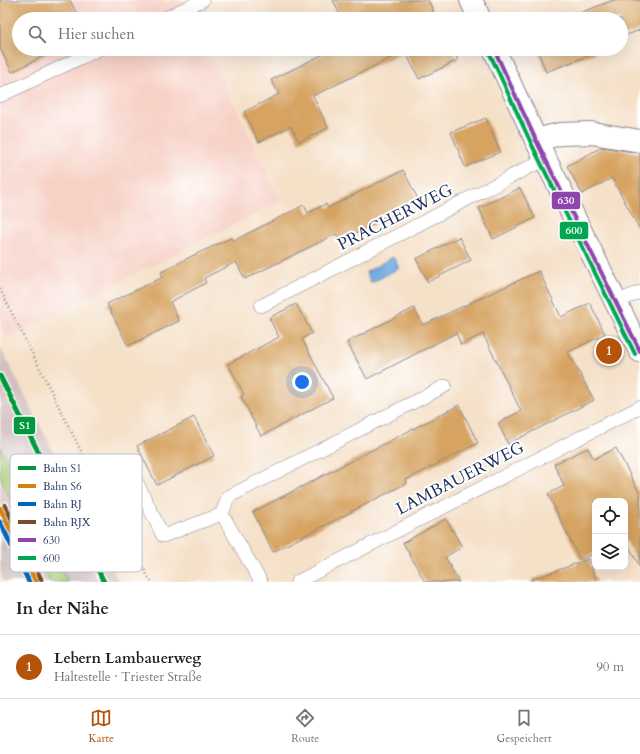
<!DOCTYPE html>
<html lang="de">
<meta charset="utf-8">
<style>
body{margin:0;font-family:Cardo,serif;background:#f6f6f6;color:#202124}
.controls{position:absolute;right:12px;bottom:12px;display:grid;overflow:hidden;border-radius:8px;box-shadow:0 4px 16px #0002}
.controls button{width:36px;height:36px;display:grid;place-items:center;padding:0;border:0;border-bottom:1px solid #e0e0e0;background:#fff;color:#202124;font:20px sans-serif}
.you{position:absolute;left:302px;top:382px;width:14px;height:14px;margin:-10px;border:3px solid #fff;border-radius:50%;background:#1a73e8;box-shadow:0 0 0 6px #1a73e833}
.badge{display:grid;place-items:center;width:26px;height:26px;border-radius:50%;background:#b45309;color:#fff;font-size:13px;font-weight:700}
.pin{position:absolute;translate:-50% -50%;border:2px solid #fff;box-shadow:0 1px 4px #0006}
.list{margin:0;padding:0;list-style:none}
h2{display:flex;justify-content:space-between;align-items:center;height:52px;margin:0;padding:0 16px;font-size:17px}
h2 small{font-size:13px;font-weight:400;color:#757577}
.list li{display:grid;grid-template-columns:26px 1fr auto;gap:12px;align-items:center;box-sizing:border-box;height:64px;padding:0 16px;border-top:1px solid #e0e0e0}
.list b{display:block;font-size:15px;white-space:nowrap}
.list p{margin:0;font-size:13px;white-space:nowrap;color:#757577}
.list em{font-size:13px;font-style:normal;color:#757577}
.icon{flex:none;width:22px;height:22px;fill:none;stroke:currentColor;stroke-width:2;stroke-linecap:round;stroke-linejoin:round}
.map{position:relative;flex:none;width:640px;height:582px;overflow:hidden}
.search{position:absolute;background:#fff;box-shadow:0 4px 16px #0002;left:12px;right:12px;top:12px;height:44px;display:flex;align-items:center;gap:10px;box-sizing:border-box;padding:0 14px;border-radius:22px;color:#757577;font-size:15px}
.sheet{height:116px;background:#fff}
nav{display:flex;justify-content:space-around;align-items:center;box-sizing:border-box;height:56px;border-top:1px solid #e0e0e0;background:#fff;font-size:11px;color:#757577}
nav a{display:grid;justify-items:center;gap:2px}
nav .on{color:#b45309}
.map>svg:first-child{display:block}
.built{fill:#f7d1c6}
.industrial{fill:#d2bfbf}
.green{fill:#a9ca72;stroke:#627c68}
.water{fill:#73ace3;stroke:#476ea0}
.building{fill:#d6a361}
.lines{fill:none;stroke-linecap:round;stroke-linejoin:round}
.lane-casing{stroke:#888893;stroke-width:14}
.street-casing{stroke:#888893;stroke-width:24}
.secondary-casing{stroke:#888893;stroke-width:24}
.path{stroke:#888893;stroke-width:2.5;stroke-dasharray:1 3;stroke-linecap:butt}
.lane{stroke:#fff;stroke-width:13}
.street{stroke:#fff;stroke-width:22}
.secondary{stroke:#fff;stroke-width:22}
.bus-1-casing{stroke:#fff;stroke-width:7}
.bus-2-casing{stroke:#fff;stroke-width:7}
.bus-1{stroke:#8e44ad;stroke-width:4}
.bus-2{stroke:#00a651;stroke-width:4}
.rail-1-casing{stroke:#fff;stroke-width:8}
.rail-2-casing{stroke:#fff;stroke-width:8}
.rail-3-casing{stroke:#fff;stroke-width:8}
.rail-4-casing{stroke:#fff;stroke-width:8}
.rail-1{stroke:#00983a;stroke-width:5}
.rail-2{stroke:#d3830e;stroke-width:5}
.rail-3{stroke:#0065bd;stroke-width:5}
.rail-4{stroke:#7a4b2a;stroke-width:5}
.labels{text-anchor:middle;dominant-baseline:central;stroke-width:4;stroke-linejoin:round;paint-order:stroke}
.street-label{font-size:17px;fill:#1b2f5e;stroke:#fff}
.key{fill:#fff;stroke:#bbc1cf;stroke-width:1}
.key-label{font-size:11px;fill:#1b2f5e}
.line-badge{stroke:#fff;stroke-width:1.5}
.badge-label{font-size:11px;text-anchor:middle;font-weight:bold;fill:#fff}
</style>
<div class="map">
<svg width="640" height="582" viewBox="0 0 640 582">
<rect width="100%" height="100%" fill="#fff"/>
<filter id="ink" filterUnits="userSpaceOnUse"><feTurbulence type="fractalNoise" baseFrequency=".025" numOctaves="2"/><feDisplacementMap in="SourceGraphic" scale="8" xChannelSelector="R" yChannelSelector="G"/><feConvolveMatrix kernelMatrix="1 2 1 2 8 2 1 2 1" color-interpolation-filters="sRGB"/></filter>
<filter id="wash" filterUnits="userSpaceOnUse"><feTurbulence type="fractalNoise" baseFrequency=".012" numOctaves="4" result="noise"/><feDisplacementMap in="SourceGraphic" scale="16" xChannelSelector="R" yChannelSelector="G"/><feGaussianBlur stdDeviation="0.9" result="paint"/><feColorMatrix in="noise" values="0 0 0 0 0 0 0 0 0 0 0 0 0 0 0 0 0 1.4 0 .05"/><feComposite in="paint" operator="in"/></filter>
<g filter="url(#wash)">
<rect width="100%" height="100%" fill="#f5e0c8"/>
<polygon class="built" points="0,0 196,0 189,8 194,19 19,19 19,49 208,49 280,201 7,338 0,325"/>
<g class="industrial">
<polygon points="0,346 69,483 119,582 68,582 0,447"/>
<polygon points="0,476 13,502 50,582 4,582 0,573"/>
</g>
<polygon class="green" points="0,447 68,582 50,582 0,476"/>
<polygon class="water" points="393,257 399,268 371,283 366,272"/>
<g id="blocks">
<g class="building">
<polygon points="0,0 70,0 79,19 19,19 19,49 58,49 12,72 0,48"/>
<polygon points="333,0 428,0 437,19 342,19"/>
<polygon points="614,0 640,0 640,30 621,37 621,19 564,19"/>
<polygon points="334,49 452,49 458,60 419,79 405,51 313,96 328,128 299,142 291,126 259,142 244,112 279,94 271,80"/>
<polygon points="537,49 594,49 595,53 546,72"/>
<polygon points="486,118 500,152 465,167 451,132"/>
<polygon points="602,147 640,153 640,230 612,178 582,194 567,166"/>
<polygon points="403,170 418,199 395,210 396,213 340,241 336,234 245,279 236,262 204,278 206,283 170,302 179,321 128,346 107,304 163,277 161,272 192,256 231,238 233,241 304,205 308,213 326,204 328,208"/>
<polygon points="520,188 535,218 493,239 479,208"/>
<polygon points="459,237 471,260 428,282 416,259"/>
<polygon points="539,271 561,317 590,303 605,334 568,352 594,400 508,444 498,423 521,411 483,334 461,345 456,333 367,379 347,342 414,308 423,325"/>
<polygon points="296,304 312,333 302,339 333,398 261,436 241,396 244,394 228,364 279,337 269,318"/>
<polygon points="459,405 478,443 406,480 407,483 273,552 253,512"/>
<polygon points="194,417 214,456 157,485 137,446"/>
<polygon points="588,448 594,459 616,448 640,494 640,567 625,539 625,501 595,501 595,553 580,560 548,494 564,486 554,464"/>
<polygon points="446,519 462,547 445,557 459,582 425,582 403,543"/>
<polygon points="588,559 597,582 531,582 531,580"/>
</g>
</g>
</g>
<g filter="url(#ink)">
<use href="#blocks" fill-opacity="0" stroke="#888893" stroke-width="1"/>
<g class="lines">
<g class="lane-casing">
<g id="lane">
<polyline points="163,19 203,0"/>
<polyline points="0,96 99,49"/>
<polyline points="616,302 640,292"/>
<polyline points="261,306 545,159"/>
<polyline points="127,462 163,536 222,514"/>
<polyline points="261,582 222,514 228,497 445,386"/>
<polyline points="297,582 640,407"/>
</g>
</g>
<g class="street-casing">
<polyline id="street" points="536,140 560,134 592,133 640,141"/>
</g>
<g class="secondary-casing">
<g id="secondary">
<polyline points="471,0 480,19"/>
<polyline points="494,49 536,140 640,351"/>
</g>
</g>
<polyline class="path" points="0,289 91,471 151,582"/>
<use href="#lane" class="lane"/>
<use href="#street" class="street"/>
<use href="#secondary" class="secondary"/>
<g class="bus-1-casing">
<polyline id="bus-1" points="494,49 536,140 640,351"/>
</g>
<g class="bus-2-casing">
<polyline id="bus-2" points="489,52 531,143 635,354"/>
</g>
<use href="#bus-1" class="bus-1"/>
<use href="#bus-2" class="bus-2"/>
<g class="rail-1-casing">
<polyline id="rail-1" points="0,376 104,582"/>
</g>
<g class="rail-2-casing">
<polyline id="rail-2" points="0,508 36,582"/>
</g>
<g class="rail-3-casing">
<polyline id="rail-3" points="0,522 29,582"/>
</g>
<g class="rail-4-casing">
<polyline id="rail-4" points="5,505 41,579"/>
</g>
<use href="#rail-1" class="rail-1"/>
<use href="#rail-2" class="rail-2"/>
<use href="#rail-3" class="rail-3"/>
<use href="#rail-4" class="rail-4"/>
</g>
</g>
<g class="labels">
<g class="street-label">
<text transform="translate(395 217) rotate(-27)">PRACHERWEG</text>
<text transform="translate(460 478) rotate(-27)">LAMBAUERWEG</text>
</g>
</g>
<rect x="10" y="454" width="132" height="118" rx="6" class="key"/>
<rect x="18" y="466" width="18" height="4" fill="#00983a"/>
<rect x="18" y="484" width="18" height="4" fill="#d3830e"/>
<rect x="18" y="502" width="18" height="4" fill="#0065bd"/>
<rect x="18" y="520" width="18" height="4" fill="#7a4b2a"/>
<rect x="18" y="538" width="18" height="4" fill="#8e44ad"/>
<rect x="18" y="556" width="18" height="4" fill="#00a651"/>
<g class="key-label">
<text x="43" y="472">Bahn S1</text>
<text x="43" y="490">Bahn S6</text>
<text x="43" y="508">Bahn RJ</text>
<text x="43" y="526">Bahn RJX</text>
<text x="43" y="544">630</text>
<text x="43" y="562">600</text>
</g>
<g class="line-badge">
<rect x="551" y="191" width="30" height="19" rx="4" fill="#8e44ad"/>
<rect x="559" y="221" width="30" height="19" rx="4" fill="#00a651"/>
<rect x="13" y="416" width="23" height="19" rx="4" fill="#00983a"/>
</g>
<g class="badge-label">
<text x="566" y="204">630</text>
<text x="574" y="234">600</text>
<text x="25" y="429">S1</text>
</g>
</svg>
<div class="controls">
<button><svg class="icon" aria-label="locate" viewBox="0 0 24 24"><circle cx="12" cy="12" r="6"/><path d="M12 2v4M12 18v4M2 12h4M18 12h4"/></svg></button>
<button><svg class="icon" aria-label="layers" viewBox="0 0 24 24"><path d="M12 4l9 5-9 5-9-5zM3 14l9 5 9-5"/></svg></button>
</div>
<div class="you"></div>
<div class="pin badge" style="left:609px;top:351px">1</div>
<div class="search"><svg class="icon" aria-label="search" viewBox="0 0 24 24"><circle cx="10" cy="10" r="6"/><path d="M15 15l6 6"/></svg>Hier suchen</div>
</div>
<section class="sheet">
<h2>In der Nähe<small></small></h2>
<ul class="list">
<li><span class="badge">1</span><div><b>Lebern Lambauerweg</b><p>Haltestelle · Triester Straße</p></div><em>90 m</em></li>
</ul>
</section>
<nav>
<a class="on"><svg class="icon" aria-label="map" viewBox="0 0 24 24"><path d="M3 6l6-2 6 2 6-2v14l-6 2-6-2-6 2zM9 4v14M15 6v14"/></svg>Karte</a>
<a><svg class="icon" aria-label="directions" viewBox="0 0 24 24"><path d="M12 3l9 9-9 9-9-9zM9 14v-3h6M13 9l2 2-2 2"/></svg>Route</a>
<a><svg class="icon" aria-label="saved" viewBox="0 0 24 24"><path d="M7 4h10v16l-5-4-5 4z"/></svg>Gespeichert</a>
</nav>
